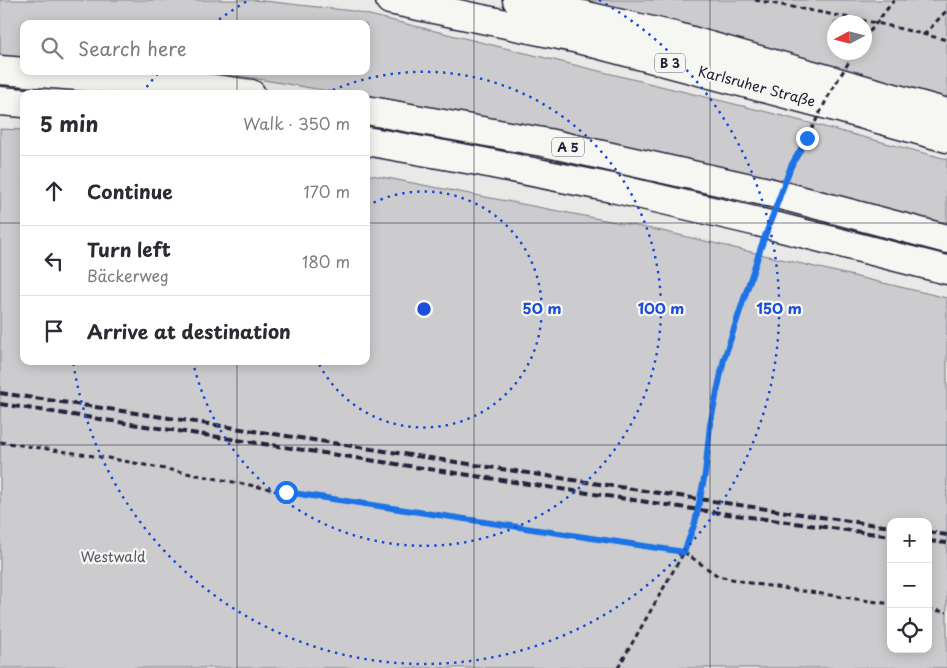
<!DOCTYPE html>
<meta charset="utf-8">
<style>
body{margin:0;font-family:"Playpen Sans",sans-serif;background:#f7f7f7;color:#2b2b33}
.controls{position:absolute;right:15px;bottom:15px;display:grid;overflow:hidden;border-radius:10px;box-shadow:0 2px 12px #0003}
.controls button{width:45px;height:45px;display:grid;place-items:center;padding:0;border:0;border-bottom:1px solid #e1e1e2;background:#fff;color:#2b2b33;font:25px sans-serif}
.compass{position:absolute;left:827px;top:15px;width:45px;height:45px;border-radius:50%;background:#fff;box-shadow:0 2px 12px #0003;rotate:263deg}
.stop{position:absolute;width:15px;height:15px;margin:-11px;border:4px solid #1a73e8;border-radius:50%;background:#fff}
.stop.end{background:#1a73e8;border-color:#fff;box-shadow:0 1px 5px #0008}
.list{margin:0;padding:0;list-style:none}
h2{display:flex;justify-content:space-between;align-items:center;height:65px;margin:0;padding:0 20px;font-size:21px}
h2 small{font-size:16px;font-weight:400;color:#7c7c81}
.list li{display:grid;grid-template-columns:32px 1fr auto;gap:15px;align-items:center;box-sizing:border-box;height:70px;padding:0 20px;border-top:1px solid #e1e1e2}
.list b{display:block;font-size:19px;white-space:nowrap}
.list p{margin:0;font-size:16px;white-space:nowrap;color:#7c7c81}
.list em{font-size:16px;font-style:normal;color:#7c7c81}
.icon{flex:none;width:28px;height:28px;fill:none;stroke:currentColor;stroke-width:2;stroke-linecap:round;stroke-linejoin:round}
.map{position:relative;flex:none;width:947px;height:668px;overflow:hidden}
.search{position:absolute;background:#fff;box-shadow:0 2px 12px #0003;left:20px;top:20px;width:350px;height:55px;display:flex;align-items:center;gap:12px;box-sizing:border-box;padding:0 18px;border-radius:10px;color:#7c7c81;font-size:19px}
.panel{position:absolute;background:#fff;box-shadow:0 2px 12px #0003;left:20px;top:90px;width:350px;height:275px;border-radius:10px}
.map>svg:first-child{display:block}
.green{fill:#ccccce;stroke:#777784;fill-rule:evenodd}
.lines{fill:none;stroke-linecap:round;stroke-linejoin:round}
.primary-casing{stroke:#22223b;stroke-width:31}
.motorway-casing{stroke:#22223b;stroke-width:31}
.path{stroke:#22223b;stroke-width:3;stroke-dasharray:5 4;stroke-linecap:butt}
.primary{stroke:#f6f6f2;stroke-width:28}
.motorway{stroke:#f6f6f2;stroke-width:28}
.rail{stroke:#22223b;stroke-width:4;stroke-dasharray:8 4;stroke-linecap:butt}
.motorway-bridge-casing{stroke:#22223b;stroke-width:31;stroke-linecap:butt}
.path-bridge{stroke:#22223b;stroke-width:3;stroke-dasharray:5 4;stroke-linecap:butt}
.motorway-bridge{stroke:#f6f6f2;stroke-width:28}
.route{stroke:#1a73e8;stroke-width:6}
.grid{fill:none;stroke:#22223b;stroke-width:1;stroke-opacity:0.55}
.ring{fill:none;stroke:#1d4ed8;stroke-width:2.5;stroke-dasharray:2.5 5}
.labels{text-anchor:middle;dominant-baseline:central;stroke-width:4.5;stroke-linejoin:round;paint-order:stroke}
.shield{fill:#f6f6f2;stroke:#626272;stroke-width:1}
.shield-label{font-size:12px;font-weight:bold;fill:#22223b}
.street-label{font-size:14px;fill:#22223b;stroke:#f6f6f2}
.park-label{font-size:14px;fill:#555567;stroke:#f6f6f2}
.centre{fill:#1d4ed8;stroke:#f6f6f2;stroke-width:2.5}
.ring-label{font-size:15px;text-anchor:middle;font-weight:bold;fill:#1d4ed8;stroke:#f6f6f2;stroke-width:4.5;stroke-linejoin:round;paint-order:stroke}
</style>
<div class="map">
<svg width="947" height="668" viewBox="0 0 947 668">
<rect width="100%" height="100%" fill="#e9e9e7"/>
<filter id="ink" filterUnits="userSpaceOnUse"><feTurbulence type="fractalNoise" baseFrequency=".02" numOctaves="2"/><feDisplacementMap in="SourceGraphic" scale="10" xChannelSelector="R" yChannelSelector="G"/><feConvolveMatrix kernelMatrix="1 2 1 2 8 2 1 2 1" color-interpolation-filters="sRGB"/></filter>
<g filter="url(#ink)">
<g class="green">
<polygon points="0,0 255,0 353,11 767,112 947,159 947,225 552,129 366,97 366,94 346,94 246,77 182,71 366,71 366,24 24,24 24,58 0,58"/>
<path d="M540 0H947V106ZM834 22H864V52H834Z"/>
<path d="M0 129 24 130V361H366V174L662 231 947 298V668H0ZM891 522H928V649H891Z"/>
</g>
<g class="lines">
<g class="primary-casing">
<g id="primary">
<polyline points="390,0 574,38 839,108 947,138"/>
<polyline points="517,0 674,36 947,113"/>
</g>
</g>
<g class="motorway-casing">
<g id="motorway">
<polyline points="0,70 169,83 251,94"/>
<polyline points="0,101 24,103"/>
<polyline points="366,110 548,143 768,192"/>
<polyline points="366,141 478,161 617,189 758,222"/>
<polyline points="788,197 947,239"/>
<polyline points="778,227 947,270"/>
</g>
</g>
<g class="path">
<polyline points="755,0 877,23 947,40"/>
<polyline points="924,35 947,10"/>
<polyline points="864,39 894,0"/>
<polyline points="788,175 807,138"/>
<polyline points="0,442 108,458 286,492 684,552 718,576 755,584 891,604"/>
<polyline points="928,609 947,612"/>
<polyline points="618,668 684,552 695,523 705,474 710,425 724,359 762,245"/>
</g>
<use href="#primary" class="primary"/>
<use href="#motorway" class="motorway"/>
<g class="rail">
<path d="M0 393C297 436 594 485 891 527"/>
<polyline points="0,404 713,512 891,536"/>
<polyline points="928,532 947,535"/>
<polyline points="928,541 947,543"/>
</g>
<g class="motorway-bridge-casing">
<g id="motorway-bridge">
<polyline points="768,192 788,197"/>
<polyline points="758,222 778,227"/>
</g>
</g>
<polyline class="path-bridge" points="807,138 831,91 855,52"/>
<use href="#motorway-bridge" class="motorway-bridge"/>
</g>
</g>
<g class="lines" filter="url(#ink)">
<polyline class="route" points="286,492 684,552 695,523 705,474 710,425 724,359 761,247 791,166 807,138"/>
</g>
<path class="grid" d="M237 0V24M474 0V668M710 0V668M237 71V94M0 223H24M366 223H947M237 361V668M0 445H947"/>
<g class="ring">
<path d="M367 206A118 118 0 1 1 318 362"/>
<path d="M326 93A237 237 0 1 1 193 362"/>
<path d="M142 93A355 355 0 0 1 160 71M213 24A355 355 0 0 1 249 0M599 0A355 355 0 1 1 73 361"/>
</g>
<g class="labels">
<g class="shield">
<rect x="655" y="53.5" width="30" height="19" rx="4"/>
<rect x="552" y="137.5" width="32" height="19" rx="4"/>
</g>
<g class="shield-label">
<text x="670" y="63">B 3</text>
<text x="568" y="147">A 5</text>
</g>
<g class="street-label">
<text transform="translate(757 86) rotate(15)">Karlsruher Straße</text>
</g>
<g class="park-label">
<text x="113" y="556">Westwald</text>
</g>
</g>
<circle cx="424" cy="309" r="8" class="centre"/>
<g class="ring-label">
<text x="542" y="314">50 m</text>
<text x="661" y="314">100 m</text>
<text x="779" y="314">150 m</text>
</g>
</svg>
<div class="controls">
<button>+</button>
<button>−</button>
<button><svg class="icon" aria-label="locate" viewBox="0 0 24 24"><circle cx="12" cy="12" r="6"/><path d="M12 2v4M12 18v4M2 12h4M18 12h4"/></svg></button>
</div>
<svg class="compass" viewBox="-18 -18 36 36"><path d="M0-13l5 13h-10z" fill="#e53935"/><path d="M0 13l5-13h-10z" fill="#7c7c81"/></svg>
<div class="stop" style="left:286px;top:492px"></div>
<div class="stop end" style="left:807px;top:138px"></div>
<div class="search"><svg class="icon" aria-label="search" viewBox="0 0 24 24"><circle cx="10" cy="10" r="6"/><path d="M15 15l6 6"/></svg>Search here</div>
<section class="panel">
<h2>5 min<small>Walk · 350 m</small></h2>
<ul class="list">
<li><svg class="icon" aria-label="ahead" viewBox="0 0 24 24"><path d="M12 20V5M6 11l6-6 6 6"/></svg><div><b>Continue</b></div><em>170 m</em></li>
<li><svg class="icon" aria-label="left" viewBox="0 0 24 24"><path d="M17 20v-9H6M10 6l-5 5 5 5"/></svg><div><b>Turn left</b><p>Bäckerweg</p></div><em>180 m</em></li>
<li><svg class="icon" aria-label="arrive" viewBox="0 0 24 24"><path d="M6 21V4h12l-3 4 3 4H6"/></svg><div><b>Arrive at destination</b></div></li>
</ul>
</section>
</div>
